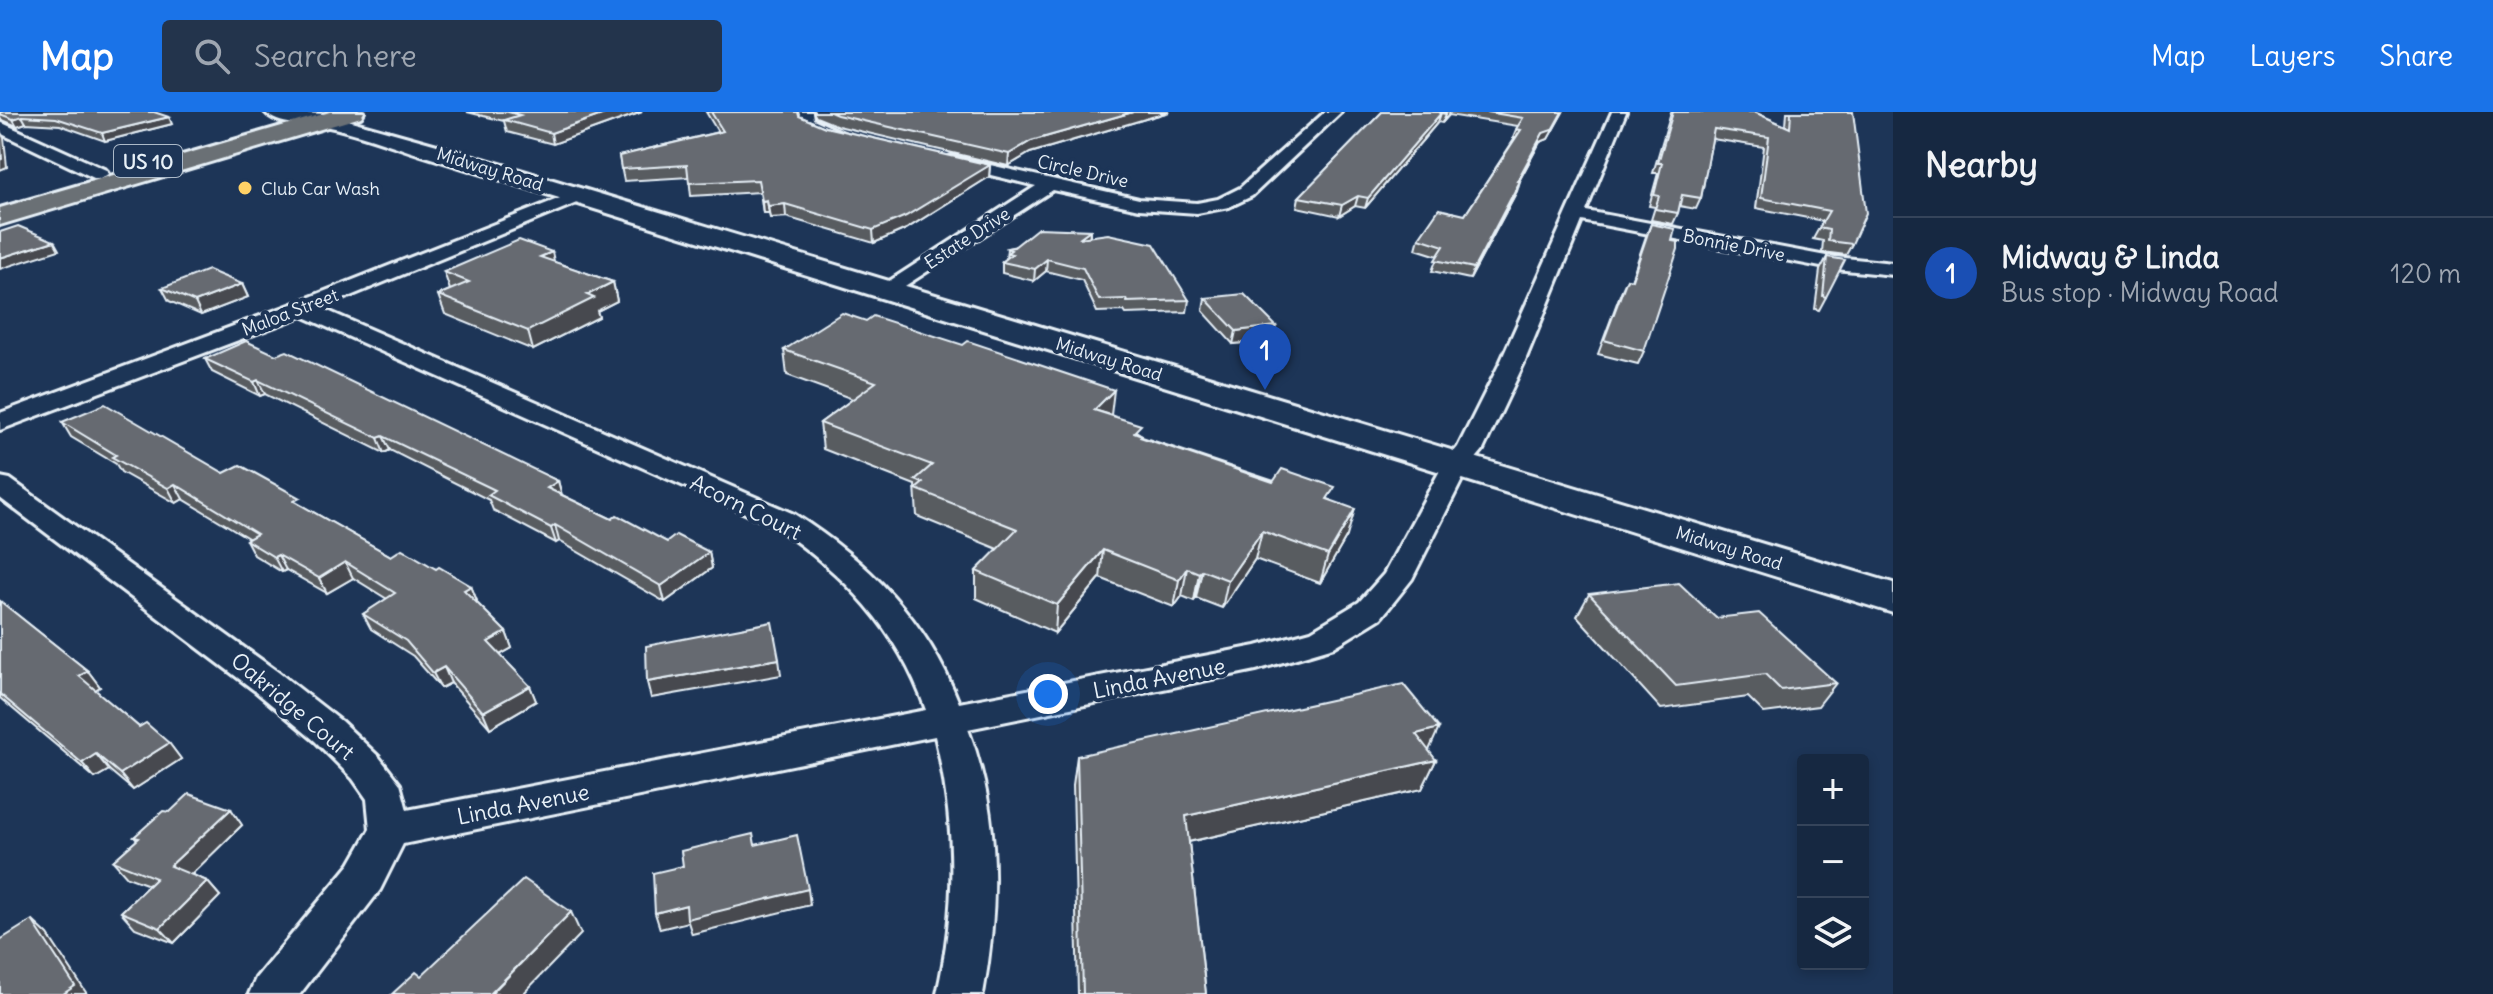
<!DOCTYPE html>
<meta charset="utf-8">
<style>
body{margin:0;font-family:Delius,sans-serif;background:#23344c;color:#f1f3f6}
.controls{position:absolute;right:24px;bottom:24px;display:grid;overflow:hidden;border-radius:8px;box-shadow:0 4px 12px #0003}
.controls button{width:72px;height:72px;display:grid;place-items:center;padding:0;border:0;border-bottom:2px solid #35445a;background:#162841;color:#f1f3f6;font:40px sans-serif}
.you{position:absolute;left:1048px;top:582px;width:28px;height:28px;margin:-20px;border:6px solid #fff;border-radius:50%;background:#1a73e8;box-shadow:0 0 0 12px #1a73e833}
.badge{display:grid;place-items:center;width:52px;height:52px;border-radius:50%;background:#1a73e8;color:#fff;font-size:26px;font-weight:700}
.pin{position:absolute;translate:-50% -66px;filter:drop-shadow(0 2px 4px #0008)}
.pin::after{content:'';position:absolute;top:42px;width:28px;height:24px;background:inherit;clip-path:polygon(0 0,100% 0,50% 100%)}
.list{margin:0;padding:0;list-style:none}
h2{display:flex;justify-content:space-between;align-items:center;height:104px;margin:0;padding:0 32px;font-size:34px}
h2 small{font-size:26px;font-weight:400;color:#9ea6b1}
.list li{display:grid;grid-template-columns:52px 1fr auto;gap:24px;align-items:center;box-sizing:border-box;height:112px;padding:0 32px;border-top:2px solid #35445a}
.list b{display:block;font-size:30px;white-space:nowrap}
.list p{margin:0;font-size:26px;white-space:nowrap;color:#9ea6b1}
.list em{font-size:26px;font-style:normal;color:#9ea6b1}
.icon{flex:none;width:44px;height:44px;fill:none;stroke:currentColor;stroke-width:2;stroke-linecap:round;stroke-linejoin:round}
.map{position:relative;flex:none;width:1893px;height:882px;overflow:hidden}
header{display:flex;align-items:center;gap:48px;box-sizing:border-box;height:112px;padding:0 40px;background:#1a73e8;color:#fff}
header strong{font-size:38px}
nav{display:flex;gap:44px;margin-inline-start:auto;font-size:28px}
.search{width:560px;height:72px;background:#23344c;display:flex;align-items:center;gap:20px;box-sizing:border-box;padding:0 28px;border-radius:8px;color:#9ea6b1;font-size:30px}
main{display:flex}
aside{flex:1;background:#162841}
.map>svg:first-child{display:block}
.lines{fill:none;stroke-linecap:round;stroke-linejoin:round}
.minor-casing{stroke:#e8f1f8;stroke-width:6}
.secondary-casing{stroke:#e8f1f8;stroke-width:6}
.trunk-casing{stroke:#e8f1f8;stroke-width:6}
.minor{fill:#1d3557;fill-rule:evenodd}
.secondary{fill:#1d3557;fill-rule:evenodd}
.trunk{fill:#6a7074;fill-rule:evenodd}
.wall{fill:#585b61;stroke:#e8f1f8;stroke-width:2}
.shaded-wall{fill:#474a4f;stroke:#e8f1f8;stroke-width:2}
.building{fill:#666a71;stroke:#e8f1f8;stroke-width:2}
.poi-dot{fill:#ffd166;stroke:#1d3557;stroke-width:3}
.labels{text-anchor:middle;dominant-baseline:central;stroke-width:8;stroke-linejoin:round;paint-order:stroke}
.far-street-label{font-size:18px;fill:#e8f1f8;stroke:#1d3557}
.far-poi-label{font-size:18px;fill:#e8f1f8;stroke:#1d3557;text-anchor:start}
.shield{fill:#1d3557;stroke:#abb9c8;stroke-width:2}
.shield-label{font-size:20px;font-weight:bold;fill:#e8f1f8}
.street-label{font-size:22px;fill:#e8f1f8;stroke:#1d3557}
</style>
<header>
<strong>Map</strong>
<div class="search"><svg class="icon" aria-label="search" viewBox="0 0 24 24"><circle cx="10" cy="10" r="6"/><path d="M15 15l6 6"/></svg>Search here</div>
<nav><a>Map</a><a>Layers</a><a>Share</a></nav>
</header>
<main>
<div class="map">
<svg width="1893" height="882" viewBox="0 0 1893 882">
<rect width="100%" height="100%" fill="#1d3557"/>
<filter id="ink" filterUnits="userSpaceOnUse"><feTurbulence type="fractalNoise" baseFrequency=".0125" numOctaves="2"/><feDisplacementMap in="SourceGraphic" scale="16" xChannelSelector="R" yChannelSelector="G"/><feConvolveMatrix kernelMatrix="1 2 1 2 8 2 1 2 1" color-interpolation-filters="sRGB"/></filter>
<g filter="url(#ink)">
<g class="lines">
<g class="minor-casing">
<g id="minor">
<polygon points="798,0 812,0 813,7 850,24 842,29 814,20 801,12"/>
<polygon points="1325,0 1341,0 1252,84 1229,95 1197,101 1139,97 1053,78 891,183 884,185 874,179 1036,74 945,52 943,49 945,46 951,44 1139,87 1197,91 1218,87 1240,76"/>
<path d="M1612 0H1626L1586 99 1826 144 1893 151V163L1826 156 1582 109 1524 251 1483 338 1468 356 1412 467 1381 506 1334 535 1256 558 968 617C1001 702 999 794 983 882H937C957 793 956 712 935 624L403 732 380 778 300 882H249L256 866 350 752 370 717 367 687 353 667 315 629 254 578 0 386V365L10 367 278 560 341 609 379 645 400 672 407 698 926 598C898 517 844 461 774 414L302 204 0 318V301L295 191 578 79 587 84 584 88 321 196 794 402C868 449 927 508 959 591L1256 534 1311 519 1359 490 1384 462 1443 353 1458 335 1500 251Z"/>
<polygon points="0,10 106,58 108,62 100,67 94,66 0,21"/>
</g>
</g>
<g class="secondary-casing">
<path id="secondary" d="M265 0 326 2 437 33 1893 471V501L421 43C389 33 357 20 324 14 306 11 278 15 265 0Z"/>
</g>
<g class="trunk-casing">
<polygon id="trunk" points="330,0 364,0 361,5 0,113 0,96"/>
</g>
<use href="#minor" class="minor"/>
<use href="#secondary" class="secondary"/>
<use href="#trunk" class="trunk"/>
</g>
<g class="wall">
<polygon points="0,0 172,12 105,29 60,13 26,11 17,14 0,7"/>
<polygon points="467,0 642,0 553,32 507,20 504,9"/>
<polygon points="706,0 798,0 799,4 825,15 990,53 989,65 906,117 874,131 786,105 770,106 769,101 763,101 760,80 691,84 689,65 624,69 619,44 718,20"/>
<polygon points="813,0 1169,0 1030,41 1008,54 838,14 816,5"/>
<polygon points="1382,0 1563,0 1548,27 1540,30 1519,69 1517,79 1470,167 1432,159 1438,144 1416,137 1419,126 1465,103 1515,26 1513,26 1518,14 1449,3 1442,11 1438,10 1365,96 1355,94 1339,104 1297,95 1299,85"/>
<polygon points="1671,0 1754,0 1786,14 1787,0 1853,0 1852,132 1846,143 1822,140 1823,129 1813,127 1823,109 1756,96 1764,35 1712,27 1701,86 1696,97 1679,94 1678,101 1673,112 1651,108 1655,95 1649,94 1658,61 1653,61"/>
<polygon points="1651,112 1644,239 1638,252 1598,242 1621,180 1627,167 1631,168 1646,124"/>
<polygon points="1090,118 1090,125 1189,188 1187,200 1126,202 1124,199 1097,200 1082,168 1046,159 1034,169 1002,161 1002,150 1006,147 1007,136"/>
<polygon points="1827,145 1826,185 1819,198 1815,197 1820,158"/>
<polygon points="554,150 613,170 617,189 597,199 599,205 533,238 445,202 438,183 450,178 444,160"/>
<polygon points="242,172 248,185 201,203 169,189 162,176"/>
<polygon points="1205,186 1273,228 1233,232 1203,199"/>
<polygon points="784,238 1111,303 1142,323 1142,325 1331,388 1347,424 1320,471 1255,447 1222,496 1196,486 1194,489 1182,484 1174,495 1100,466 1055,521 976,486 976,459 998,437 917,404 915,373 823,337 820,311 853,287 787,263"/>
<polygon points="276,243 558,369 562,383 612,407 667,430 709,440 712,456 665,490 559,429 556,431 493,398 489,388 390,338 384,341 265,282 260,284 212,260 205,247"/>
<polygon points="62,310 224,361 304,395 391,444 436,457 471,474 477,489 476,490 506,520 512,536 500,543 530,574 536,589 490,616 451,571 441,576 413,544 371,517 363,502 387,487 353,466 327,481 286,458 282,460 254,443 246,428 248,426 183,387 176,391 121,360 116,352 71,325"/>
<polygon points="1589,482 1716,506 1836,571 1818,594 1764,601 1748,585 1661,597 1577,504"/>
<polygon points="0,489 88,559 100,575 95,578 139,615 169,631 181,647 133,678 109,658 95,666 0,586"/>
<polygon points="1429,639 1436,648 1422,677 1189,730 1206,882 1078,882 1073,673 1077,644"/>
<polygon points="231,697 242,713 191,762 207,769 220,784 174,831 135,816 121,800 149,773 127,765 113,749 137,728 134,725 170,700"/>
</g>
<g class="shaded-wall">
<polygon points="610,0 642,0 553,32 551,21"/>
<polygon points="1133,0 1169,0 1030,41 1008,54 1009,42 1031,29"/>
<polygon points="1447,0 1450,0 1449,3 1442,11"/>
<polygon points="1562,0 1563,0 1548,27 1540,30 1514,78 1517,69 1543,21"/>
<polygon points="1441,1 1438,10 1365,96 1368,86"/>
<polygon points="22,4 26,11 17,14 13,7"/>
<polygon points="169,5 172,12 105,29 102,21"/>
<polygon points="0,19 4,26 7,55 0,58"/>
<polygon points="990,53 989,65 906,117 874,131 873,118"/>
<polygon points="1520,69 1517,79 1470,167 1474,156"/>
<polygon points="1358,84 1355,94 1339,104 1342,93"/>
<polygon points="767,88 769,101 763,101 762,89"/>
<polygon points="785,92 786,105 770,106 768,94"/>
<polygon points="1090,118 1089,129 1079,126"/>
<polygon points="54,129 59,138 0,157 0,146"/>
<polygon points="552,140 556,158 540,145"/>
<polygon points="1047,147 1046,159 1034,169 1035,157"/>
<polygon points="613,170 617,189 597,199 599,205 533,238 528,219 587,183"/>
<polygon points="242,172 248,185 201,203 195,190"/>
<polygon points="1276,214 1273,228 1233,232 1236,219"/>
<polygon points="258,268 265,282 260,284 254,270"/>
<polygon points="1114,278 1111,303 1094,298"/>
<polygon points="383,324 390,338 384,341 378,326"/>
<polygon points="558,369 562,384 547,376"/>
<polygon points="175,372 183,387 176,391 168,376"/>
<polygon points="1355,397 1347,424 1320,471 1328,443"/>
<polygon points="555,413 559,429 556,431 551,416"/>
<polygon points="1262,419 1255,447 1222,496 1228,468"/>
<polygon points="1103,438 1100,466 1055,521 1057,493"/>
<polygon points="709,440 712,456 665,490 661,474"/>
<polygon points="278,443 286,458 282,460 274,445"/>
<polygon points="345,450 353,466 327,481 319,466"/>
<polygon points="1187,456 1182,484 1174,495 1179,468"/>
<polygon points="1202,458 1196,486 1194,489 1199,461"/>
<polygon points="471,474 477,489 470,494 464,478"/>
<polygon points="506,520 512,536 494,546 488,530"/>
<polygon points="779,547 781,563 651,586 647,570"/>
<polygon points="444,555 451,571 441,576 433,561"/>
<polygon points="88,559 100,575 91,580 79,564"/>
<polygon points="530,574 536,589 490,616 483,600"/>
<polygon points="1439,616 1426,645 1416,622"/>
<polygon points="169,631 181,647 133,678 120,662"/>
<polygon points="96,642 109,658 95,666 82,651"/>
<polygon points="1436,648 1422,677 1179,732 1186,704"/>
<polygon points="231,697 242,713 184,770 170,754"/>
<polygon points="207,769 220,784 174,831 160,816"/>
<polygon points="808,777 810,793 692,822 688,810 660,817 655,801 686,793"/>
<polygon points="571,800 581,822 523,882 491,882"/>
<polygon points="32,808 48,823 87,882 63,882"/>
</g>
<g class="building">
<polygon points="0,0 154,0 169,5 102,21 56,6 22,4 13,7 0,2"/>
<polygon points="508,0 610,0 551,21 504,8 520,3"/>
<polygon points="711,0 798,0 799,4 825,15 990,53 906,104 873,118 785,92 768,94 767,88 762,89 758,68 689,71 687,53 621,57 619,44 723,19"/>
<polygon points="830,0 1133,0 1031,29 1009,42 837,3"/>
<polygon points="1382,0 1447,0 1445,2 1441,1 1368,86 1358,84 1342,93 1299,85"/>
<polygon points="1487,0 1562,0 1552,18 1543,21 1517,69 1520,69 1474,156 1435,148 1444,134 1419,126 1439,97 1465,103 1521,18 1516,17 1523,6"/>
<polygon points="1673,0 1754,0 1790,16 1791,0 1853,0 1866,101 1852,132 1828,129 1829,118 1819,116 1829,99 1761,86 1769,25 1714,17 1701,86 1682,83 1678,101 1655,97 1659,84 1654,83 1662,51 1658,51"/>
<polygon points="0,21 2,47 0,48"/>
<polygon points="1651,112 1675,117 1672,129 1678,130 1678,137 1644,239 1604,228 1627,167 1632,168"/>
<polygon points="18,114 54,129 0,146 0,120"/>
<polygon points="1038,116 1090,118 1079,126 1108,122 1154,132 1189,188 1127,190 1126,187 1099,188 1083,156 1047,147 1035,157 1002,150 1012,142 1007,141 1011,138 1007,136 1014,135"/>
<polygon points="519,128 552,140 540,145 613,170 587,183 594,186 528,219 438,183 469,170 444,160"/>
<polygon points="1827,145 1845,148 1826,185 1823,184"/>
<polygon points="208,158 242,172 195,190 162,176"/>
<polygon points="1244,182 1276,214 1236,219 1205,186"/>
<polygon points="842,201 866,209 873,204 963,233 968,229 1114,278 1094,298 1141,313 1134,320 1142,323 1140,325 1273,370 1282,357 1335,375 1327,387 1355,397 1328,443 1262,419 1228,468 1202,458 1199,461 1187,456 1179,468 1103,438 1057,493 976,459 1017,417 916,377 923,371 915,368 932,353 820,311 876,270 784,238"/>
<polygon points="246,229 276,243 287,239 558,369 547,376 612,407 617,403 667,430 676,423 709,440 661,474 555,413 551,416 488,383 495,378 383,324 378,326 258,268 254,270 205,247"/>
<polygon points="105,292 224,361 240,353 300,386 294,389 391,444 402,437 436,457 439,455 471,474 464,478 506,520 488,530 530,574 483,600 444,555 433,561 406,529 363,502 395,481 345,450 319,466 278,443 274,445 246,428 257,422 175,372 168,376 112,345 116,343 62,310"/>
<polygon points="1679,471 1716,506 1759,501 1836,571 1781,578 1765,562 1676,574 1589,482"/>
<polygon points="0,489 88,559 79,564 139,615 146,611 169,631 120,662 96,642 82,651 0,582"/>
<polygon points="772,510 779,547 647,570 646,534"/>
<polygon points="1403,572 1439,616 1416,622 1436,648 1186,704 1206,882 1083,882 1077,644"/>
<polygon points="189,682 231,697 170,754 207,769 160,816 121,800 156,766 113,749 139,726 134,725 163,699 170,700"/>
<polygon points="753,722 755,733 797,723 808,777 687,807 686,793 655,801 653,761 683,754 681,739"/>
<polygon points="524,767 571,800 491,881 492,882 392,882 416,860 421,864"/>
<polygon points="32,808 75,874 63,882 0,882 0,828"/>
</g>
</g>
<circle class="poi-dot" cx="245" cy="76" r="8"/>
<g class="labels">
<g class="far-street-label">
<text transform="translate(490 57) rotate(17)">Midway Road</text>
<text transform="translate(1083 59) rotate(13)">Circle Drive</text>
<text transform="translate(967 126) rotate(-33)">Estate Drive</text>
<text transform="translate(1734 133) rotate(11)">Bonnie Drive</text>
<text transform="translate(290 200) rotate(-21)">Maloa Street</text>
<text transform="translate(1109 247) rotate(17)">Midway Road</text>
<text transform="translate(1729 436) rotate(17)">Midway Road</text>
</g>
<g class="far-poi-label">
<text x="261" y="76">Club Car Wash</text>
</g>
<rect class="shield" x="114" y="33" width="68" height="32" rx="6"/>
<g class="shield-label">
<text x="148" y="49">US 10</text>
</g>
<g class="street-label">
<text transform="translate(746 395) rotate(26)">Acorn Court</text>
<text transform="translate(1159 566) rotate(-11)">Linda Avenue</text>
<text transform="translate(293 594) rotate(40)">Oakridge Court</text>
<text transform="translate(523 692) rotate(-11)">Linda Avenue</text>
</g>
</g>
</svg>
<div class="controls">
<button>+</button>
<button>−</button>
<button><svg class="icon" aria-label="layers" viewBox="0 0 24 24"><path d="M12 4l9 5-9 5-9-5zM3 14l9 5 9-5"/></svg></button>
</div>
<div class="you"></div>
<div class="pin badge" style="left:1265px;top:278px;background:#1a4fb4">1</div>
</div>
<aside>
<h2>Nearby<small></small></h2>
<ul class="list">
<li><span class="badge" style="background:#1a4fb4">1</span><div><b>Midway &amp; Linda</b><p>Bus stop · Midway Road</p></div><em>120 m</em></li>
</ul>
</aside>
</main>
